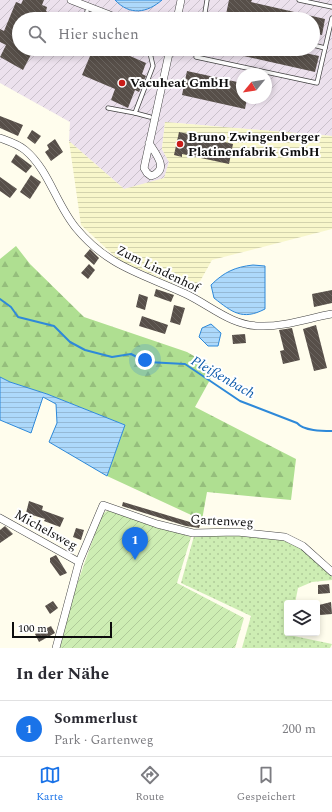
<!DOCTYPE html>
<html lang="de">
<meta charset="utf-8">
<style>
body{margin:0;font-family:Spectral,serif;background:#f2f2f3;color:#2b2b33}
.controls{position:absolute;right:12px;bottom:12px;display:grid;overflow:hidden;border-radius:4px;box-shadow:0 2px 6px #0003}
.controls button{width:36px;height:36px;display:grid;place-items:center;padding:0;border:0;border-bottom:1px solid #e1e1e2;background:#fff;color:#2b2b33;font:20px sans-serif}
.compass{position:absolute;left:236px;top:68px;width:36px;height:36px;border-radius:50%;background:#fff;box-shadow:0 2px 6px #0003;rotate:240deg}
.scale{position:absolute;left:12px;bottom:10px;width:100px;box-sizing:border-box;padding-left:4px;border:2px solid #0d0d0d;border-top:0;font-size:11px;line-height:14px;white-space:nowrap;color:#0d0d0d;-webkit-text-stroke:3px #fff;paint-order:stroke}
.you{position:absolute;left:145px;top:360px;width:14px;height:14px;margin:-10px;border:3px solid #fff;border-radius:50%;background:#1a73e8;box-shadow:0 0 0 6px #1a73e833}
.badge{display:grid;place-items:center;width:26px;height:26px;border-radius:50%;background:#1a73e8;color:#fff;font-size:13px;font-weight:700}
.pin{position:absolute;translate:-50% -33px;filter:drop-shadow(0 1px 2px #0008)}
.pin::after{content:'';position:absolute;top:21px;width:14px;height:12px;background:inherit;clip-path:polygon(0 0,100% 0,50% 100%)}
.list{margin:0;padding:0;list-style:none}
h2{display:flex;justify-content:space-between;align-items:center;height:52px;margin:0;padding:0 16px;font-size:17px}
h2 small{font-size:13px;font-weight:400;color:#7c7c81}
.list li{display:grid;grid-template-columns:26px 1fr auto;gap:12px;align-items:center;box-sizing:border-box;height:56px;padding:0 16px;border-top:1px solid #e1e1e2}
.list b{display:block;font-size:15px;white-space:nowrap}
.list p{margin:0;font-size:13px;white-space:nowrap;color:#7c7c81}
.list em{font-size:13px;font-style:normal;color:#7c7c81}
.icon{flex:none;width:22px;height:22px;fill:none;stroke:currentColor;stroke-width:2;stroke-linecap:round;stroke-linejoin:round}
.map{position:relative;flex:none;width:332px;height:648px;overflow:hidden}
.search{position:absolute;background:#fff;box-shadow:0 2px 6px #0003;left:12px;right:12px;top:12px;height:44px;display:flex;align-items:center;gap:10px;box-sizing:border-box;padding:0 14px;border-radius:22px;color:#7c7c81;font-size:15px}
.sheet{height:108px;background:#fff}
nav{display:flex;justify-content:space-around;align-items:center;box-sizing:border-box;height:56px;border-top:1px solid #e1e1e2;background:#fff;font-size:11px;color:#7c7c81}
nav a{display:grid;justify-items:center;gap:2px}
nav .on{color:#1a73e8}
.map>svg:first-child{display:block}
.industrial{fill:url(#industrial-furrows);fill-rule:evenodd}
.farmland{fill:url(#farmland-rules)}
.grass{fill:url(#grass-dots)}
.forest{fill:url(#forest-firs)}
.garden{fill:url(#garden-furrows)}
.water{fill:url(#water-rules);stroke:#2e89d9}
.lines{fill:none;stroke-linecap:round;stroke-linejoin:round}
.stream{stroke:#2e89d9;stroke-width:2}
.building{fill:url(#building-back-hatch)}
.service-casing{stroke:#404040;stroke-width:5}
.minor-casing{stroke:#404040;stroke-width:8}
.service{stroke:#fff;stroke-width:3.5}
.minor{stroke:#fff;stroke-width:7}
.poi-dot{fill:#c91d19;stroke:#fff;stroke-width:1.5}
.labels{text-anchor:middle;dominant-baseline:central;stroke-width:4;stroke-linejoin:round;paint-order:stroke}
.poi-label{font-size:13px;font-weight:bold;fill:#0d0d0d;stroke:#fff;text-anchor:start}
.street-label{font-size:13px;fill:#0d0d0d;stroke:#fff}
.water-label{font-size:14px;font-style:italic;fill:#0c5aaa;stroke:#fff}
</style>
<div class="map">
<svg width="332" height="648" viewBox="0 0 332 648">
<defs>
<pattern id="industrial-furrows" width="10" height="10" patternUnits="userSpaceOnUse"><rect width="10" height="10" fill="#ece1ed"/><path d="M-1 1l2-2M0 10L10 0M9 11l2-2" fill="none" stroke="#c9c0ca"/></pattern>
<pattern id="farmland-rules" width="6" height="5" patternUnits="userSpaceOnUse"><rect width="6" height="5" fill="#f8f7cb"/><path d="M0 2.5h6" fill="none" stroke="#d3d3ad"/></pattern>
<pattern id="grass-dots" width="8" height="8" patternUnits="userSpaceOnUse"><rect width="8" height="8" fill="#cdedb3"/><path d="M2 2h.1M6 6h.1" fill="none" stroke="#afca99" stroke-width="1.8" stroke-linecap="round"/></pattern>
<pattern id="forest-firs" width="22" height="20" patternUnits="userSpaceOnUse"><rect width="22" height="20" fill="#afdf91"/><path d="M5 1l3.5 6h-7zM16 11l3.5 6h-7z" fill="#95be7c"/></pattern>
<pattern id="garden-furrows" width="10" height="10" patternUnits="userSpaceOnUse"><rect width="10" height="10" fill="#cdedb3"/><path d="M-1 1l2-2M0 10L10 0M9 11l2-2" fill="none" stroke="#afca99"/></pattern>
<pattern id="water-rules" width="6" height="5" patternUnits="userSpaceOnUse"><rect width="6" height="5" fill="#add9fb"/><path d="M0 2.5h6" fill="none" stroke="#94b9d6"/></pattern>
<pattern id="building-back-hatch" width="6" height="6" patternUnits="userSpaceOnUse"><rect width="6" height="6" fill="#574f49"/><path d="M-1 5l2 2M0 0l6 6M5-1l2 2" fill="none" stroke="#6a645f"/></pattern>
</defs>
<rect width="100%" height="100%" fill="#fffded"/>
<path class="industrial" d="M0 0H332V136L165 122 162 149 169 162 164 179 124 189 69 141 70 122 0 83ZM19 19H313V49H19ZM242 74H266V98H242Z"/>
<polygon class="farmland" points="165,122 332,136 332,229 212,260 194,292 120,261 81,225 69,141 124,189 164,178 169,162 162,149"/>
<polygon class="grass" points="236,534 286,539 303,548 332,574 332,580 312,582 298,588 295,603 287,603 287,633 289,633 289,635 332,644 330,648 242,648 251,616 181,583 194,536"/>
<polygon class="forest" points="16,246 30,264 84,317 187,352 216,369 195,407 296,459 291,500 207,492 202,520 107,476 125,425 47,394 10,382 0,377 0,259"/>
<polygon class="garden" points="109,510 191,537 177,583 244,618 235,648 60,648 71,601 102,514"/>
<g class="water">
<path d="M115 0H162C147 13 130 16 115 0Z"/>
<path d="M253 265 265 266V309C242 321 232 312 214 298L211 285C224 272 235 267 253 265Z"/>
<polygon points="211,324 221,333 218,346 208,346 199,337 202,328"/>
<polygon points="0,377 10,382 47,394 125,425 107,476 49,442 57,423 56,404 43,397 31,433 0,420"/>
</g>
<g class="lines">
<path class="stream" d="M0 299 11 307 18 317 54 326 70 342 85 350 112 357 131 354 147 362 185 364 240 401 297 423C304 431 322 431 332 431"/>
</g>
<g class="building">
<polygon points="23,0 44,0 42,5 47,7 46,11 51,14 49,19 19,19 19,49 34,49 23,70 0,57 6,45 0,42 0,29 4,31 16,2 21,4"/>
<polygon points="229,0 252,0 251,2 325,19 322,35 313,33 313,19 225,19"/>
<polygon points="93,49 114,49 146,63 142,74 146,76 139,92 135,90 128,108 111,100 115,89 82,75"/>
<polygon points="228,49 286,49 319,56 315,72 239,55 227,51"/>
<polygon points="187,71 242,83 242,98 247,98 245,109 182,95"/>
<polygon points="0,116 23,125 18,136 0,128"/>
<polygon points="32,130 41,136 35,144 27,138"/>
<polygon points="179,132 233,144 229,164 182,154 182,157 174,155"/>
<polygon points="55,139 63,152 51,161 45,152 49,149 47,145"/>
<polygon points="16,154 32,166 26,173 11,162"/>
<polygon points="31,175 41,182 30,199 20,192"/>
<polygon points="0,177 17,189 10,198 0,191"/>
<polygon points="90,249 99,258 94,265 84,256"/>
<polygon points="89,264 95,270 88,279 81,273"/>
<polygon points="156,289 174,295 171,302 154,296"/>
<polygon points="332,290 332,303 314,307 312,294"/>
<polygon points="139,294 148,297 145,310 136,307"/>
<polygon points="174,305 185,308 180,325 170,322"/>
<polygon points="142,316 168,325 165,334 139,326"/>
<polygon points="316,325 327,368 314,371 303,329"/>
<polygon points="292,328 300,360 283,364 280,351 284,350 279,330"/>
<polygon points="245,334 246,343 233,344 232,335"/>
<polygon points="29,501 43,506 42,510 64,518 60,527 44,521 45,519 26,513"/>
<polygon points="123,502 200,525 199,528 186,526 125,507 122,506"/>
<polygon points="5,526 13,534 0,543 0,530"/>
<polygon points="76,528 84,530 81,540 73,537"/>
<polygon points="56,555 67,573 60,576 50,562 50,558"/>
<polygon points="329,584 330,593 318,594 318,585"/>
<polygon points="53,601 58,608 50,614 45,606"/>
<polygon points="331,602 332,614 320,615 319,605"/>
<polygon points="51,626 55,633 39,642 35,634"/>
</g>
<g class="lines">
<g class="service-casing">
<g id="service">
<polyline points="299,0 332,7"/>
<polyline points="86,19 87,11"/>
<polyline points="204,19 207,0"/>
<polyline points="313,45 325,48"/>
<polyline points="141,49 150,53 153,66 135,113 150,117"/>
<polyline points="198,49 196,57 317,83 332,18"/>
<polyline points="108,108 135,113"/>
</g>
</g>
<g class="minor-casing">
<g id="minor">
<polyline points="71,0 120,19"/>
<polyline points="177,19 181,0"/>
<path d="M0 138C8 141 18 144 25 150 49 170 56 204 76 228 108 267 143 274 186 294 211 306 232 326 260 326 284 327 309 318 332 314"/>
<path d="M149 143C156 154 170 170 151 176L147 173 144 168 170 49"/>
<polyline points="0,518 79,562"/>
<polyline points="56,648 79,562 103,505 157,524 193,533 237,532 285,537 303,546 332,572"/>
</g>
</g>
<use href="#service" class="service"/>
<use href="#minor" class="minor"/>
</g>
<g class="poi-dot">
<circle cx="122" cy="83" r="4"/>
<circle cx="180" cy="144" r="4"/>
</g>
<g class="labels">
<g class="poi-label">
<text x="130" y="83">Vacuheat GmbH</text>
<text x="188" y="137">Bruno Zwingenberger<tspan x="188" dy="15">Platinenfabrik GmbH</tspan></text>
</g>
<g class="street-label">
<text transform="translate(158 269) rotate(26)">Zum Lindenhof</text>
<text transform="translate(222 521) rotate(3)">Gartenweg</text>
<text transform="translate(46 530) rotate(29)">Michelsweg</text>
</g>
<g class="water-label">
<text transform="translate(223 377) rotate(30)">Pleißenbach</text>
</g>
</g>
</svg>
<div class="controls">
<button><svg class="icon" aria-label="layers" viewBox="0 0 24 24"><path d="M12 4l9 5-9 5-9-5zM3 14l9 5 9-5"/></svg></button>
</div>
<svg class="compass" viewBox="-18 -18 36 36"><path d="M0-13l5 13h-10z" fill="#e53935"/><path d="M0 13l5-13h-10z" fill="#7c7c81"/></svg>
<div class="scale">100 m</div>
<div class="you"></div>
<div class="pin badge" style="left:135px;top:560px">1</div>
<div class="search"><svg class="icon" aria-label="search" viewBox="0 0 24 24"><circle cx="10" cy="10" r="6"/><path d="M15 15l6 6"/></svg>Hier suchen</div>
</div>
<section class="sheet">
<h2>In der Nähe<small></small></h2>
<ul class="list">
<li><span class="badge">1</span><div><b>Sommerlust</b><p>Park · Gartenweg</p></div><em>200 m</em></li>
</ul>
</section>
<nav>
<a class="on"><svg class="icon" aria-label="map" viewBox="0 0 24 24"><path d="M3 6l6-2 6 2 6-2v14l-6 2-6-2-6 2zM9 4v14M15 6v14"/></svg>Karte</a>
<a><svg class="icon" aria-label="directions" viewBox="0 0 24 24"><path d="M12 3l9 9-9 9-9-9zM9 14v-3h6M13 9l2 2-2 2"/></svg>Route</a>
<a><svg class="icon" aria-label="saved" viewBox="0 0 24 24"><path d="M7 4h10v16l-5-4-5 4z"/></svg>Gespeichert</a>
</nav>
